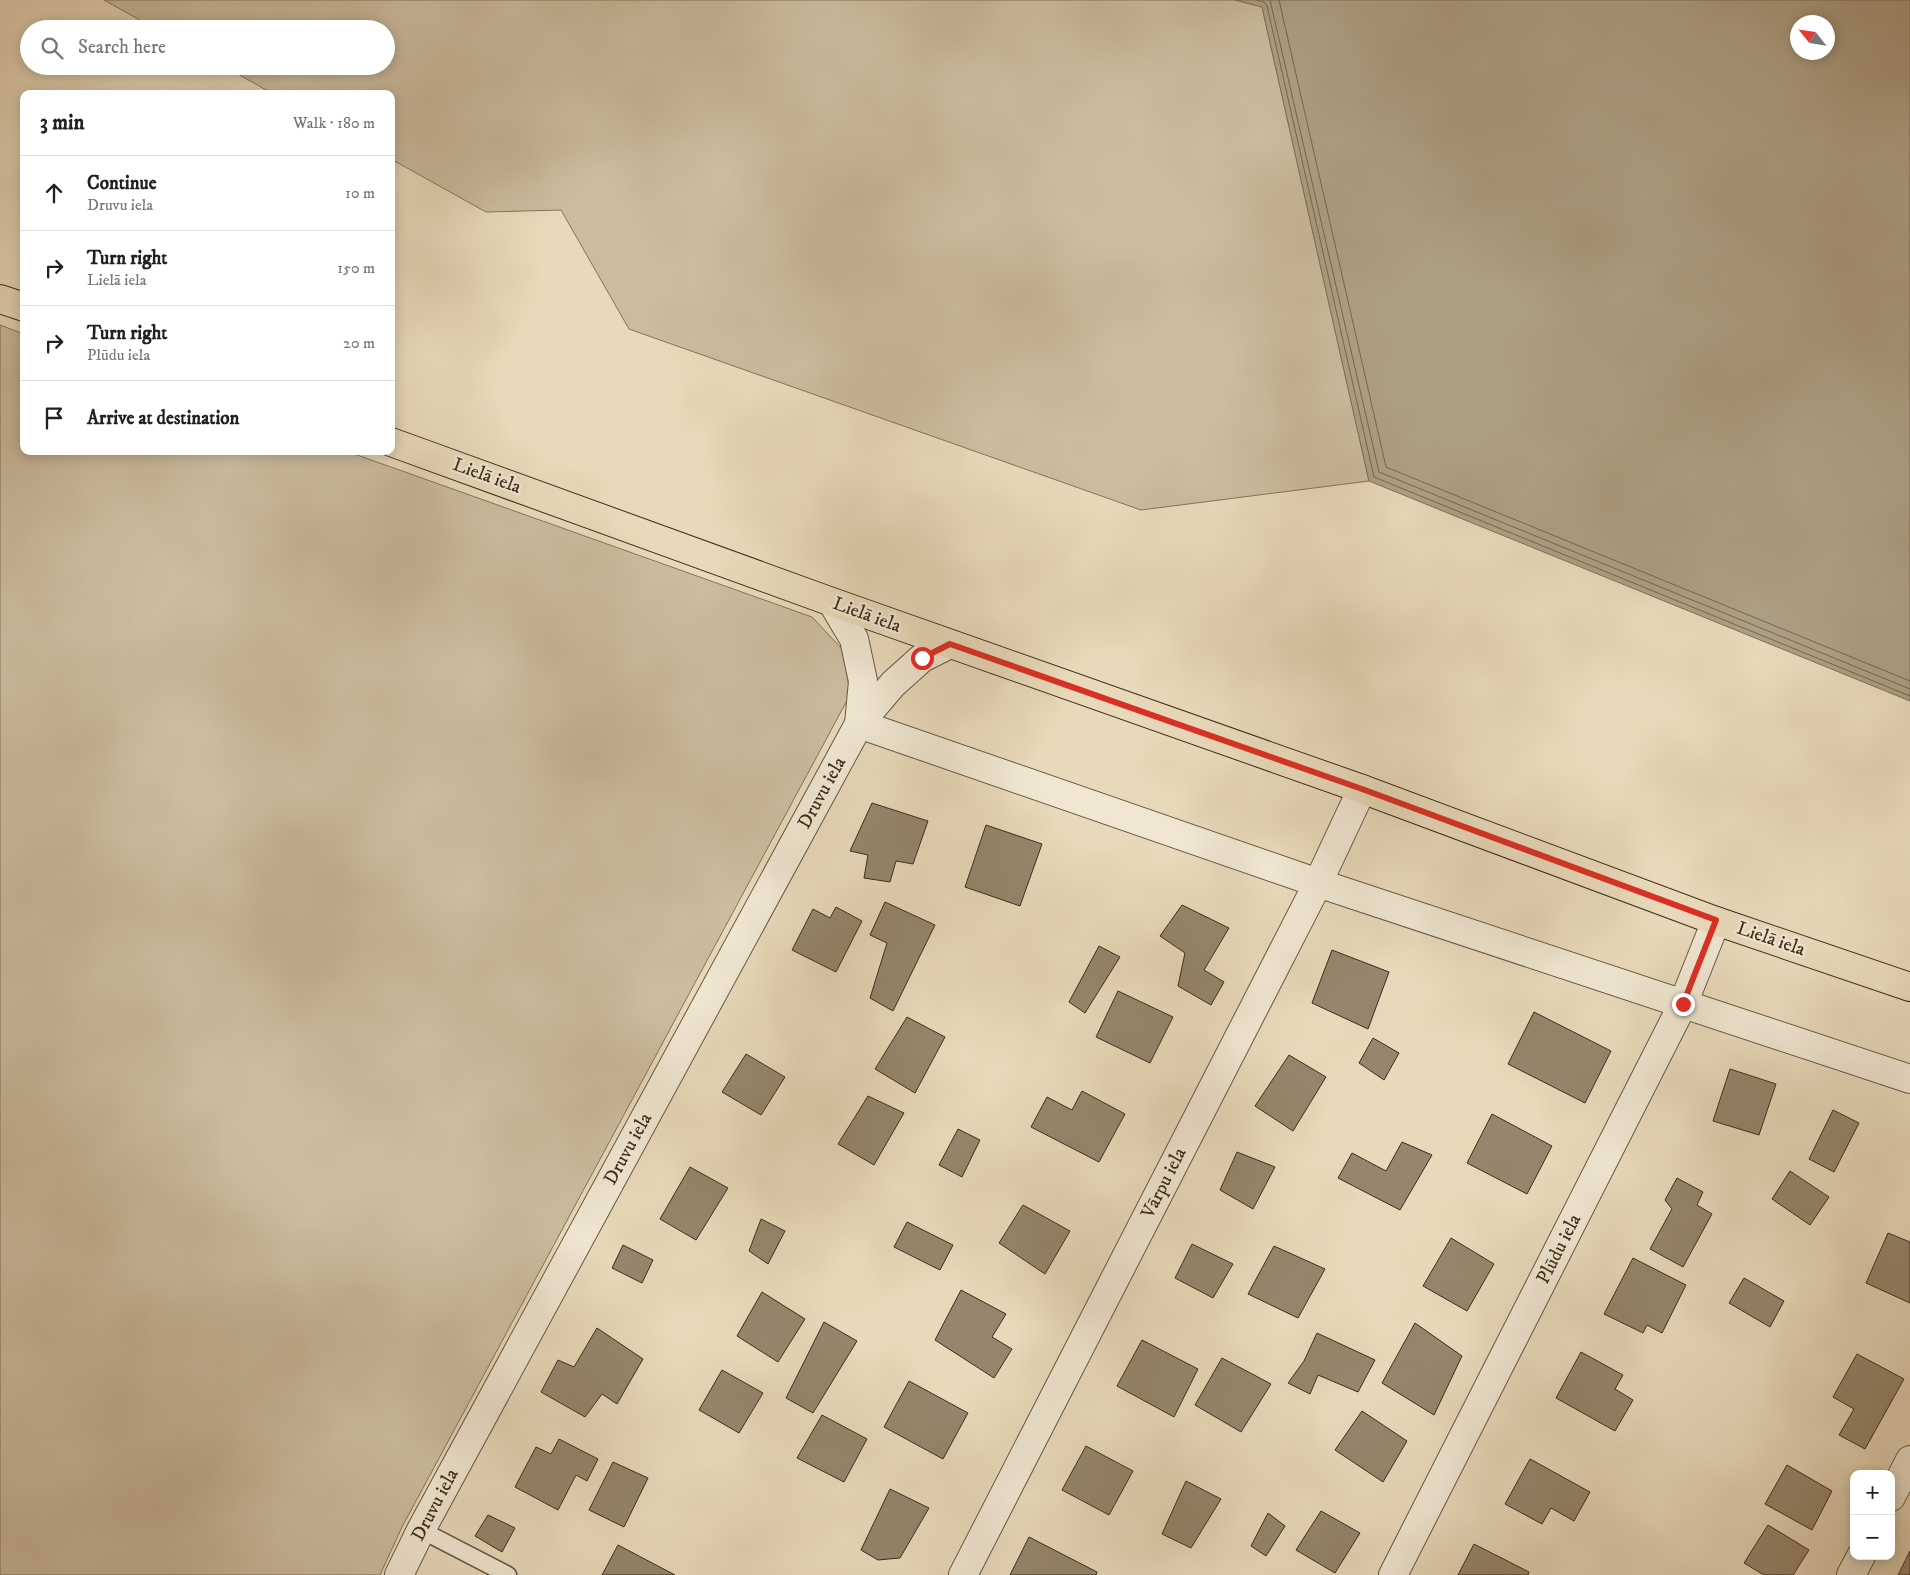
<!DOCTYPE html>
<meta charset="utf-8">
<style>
body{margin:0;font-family:"IM FELL DW Pica",serif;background:#f2f2f2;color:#202124}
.controls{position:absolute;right:15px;bottom:15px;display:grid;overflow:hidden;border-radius:10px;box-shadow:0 2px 12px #0003}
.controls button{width:45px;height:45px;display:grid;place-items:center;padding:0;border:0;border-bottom:1px solid #e0e0e0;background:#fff;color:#202124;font:25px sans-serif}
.compass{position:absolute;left:1790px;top:15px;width:45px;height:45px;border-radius:50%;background:#fff;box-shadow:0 2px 12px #0003;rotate:300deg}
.stop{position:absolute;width:15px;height:15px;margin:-11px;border:4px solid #d93025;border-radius:50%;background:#fff}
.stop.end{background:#d93025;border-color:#fff;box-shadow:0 1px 5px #0008}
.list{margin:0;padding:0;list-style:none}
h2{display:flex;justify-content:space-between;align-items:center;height:65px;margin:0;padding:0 20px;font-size:21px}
h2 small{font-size:16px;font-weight:400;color:#757577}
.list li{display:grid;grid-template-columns:32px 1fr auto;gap:15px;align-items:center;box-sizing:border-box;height:75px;padding:0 20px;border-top:1px solid #e0e0e0}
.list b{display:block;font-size:19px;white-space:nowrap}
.list p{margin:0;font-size:16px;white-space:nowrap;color:#757577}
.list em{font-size:16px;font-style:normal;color:#757577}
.icon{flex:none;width:28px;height:28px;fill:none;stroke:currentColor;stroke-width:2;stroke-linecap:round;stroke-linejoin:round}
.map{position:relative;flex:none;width:1910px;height:1575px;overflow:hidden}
.search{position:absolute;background:#fff;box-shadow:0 2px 12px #0003;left:20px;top:20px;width:375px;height:55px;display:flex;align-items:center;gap:12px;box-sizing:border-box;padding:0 18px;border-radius:28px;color:#757577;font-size:19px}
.panel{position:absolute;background:#fff;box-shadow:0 2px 12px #0003;left:20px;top:90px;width:375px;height:365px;border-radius:10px}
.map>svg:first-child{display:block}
.green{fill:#cbbc9f;stroke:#83745c}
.water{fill:#ad9f84;stroke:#7f715a;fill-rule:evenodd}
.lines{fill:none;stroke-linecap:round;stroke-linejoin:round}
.shore{stroke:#74664f;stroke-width:1}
.building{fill:#95866d;stroke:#3b2d1a}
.service-casing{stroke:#665842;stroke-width:19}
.minor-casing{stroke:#665842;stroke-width:30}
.primary-casing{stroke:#3b2d1a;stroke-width:30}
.service{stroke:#f0e6d2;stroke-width:16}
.minor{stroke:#f0e6d2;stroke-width:28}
.primary{stroke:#e8d9ba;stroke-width:28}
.route{stroke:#d93025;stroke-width:6}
.labels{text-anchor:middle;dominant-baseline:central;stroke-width:4.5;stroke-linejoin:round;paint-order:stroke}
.street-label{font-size:19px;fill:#3b2d1a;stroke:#f0e6d2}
</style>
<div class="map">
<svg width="1910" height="1575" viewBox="0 0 1910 1575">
<rect width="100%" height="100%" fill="#e8d9ba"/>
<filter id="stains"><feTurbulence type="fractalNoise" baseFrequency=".004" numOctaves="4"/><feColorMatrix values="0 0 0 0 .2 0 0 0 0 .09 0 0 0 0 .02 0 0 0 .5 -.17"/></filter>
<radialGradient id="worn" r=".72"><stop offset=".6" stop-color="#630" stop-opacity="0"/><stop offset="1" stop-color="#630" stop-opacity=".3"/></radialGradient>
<g class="green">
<polygon points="104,0 1235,0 1262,7 1369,481 1141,510 629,329 561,210 486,212 391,159 391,94 273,94 224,66 386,66 386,29 156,29"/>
<polygon points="0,325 24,334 24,451 346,451 812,617 844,651 850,695 402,1527 380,1575 0,1575"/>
</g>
<path class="water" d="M1235 0H1910V701L1369 481 1262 7ZM1798 22H1828V52H1798Z"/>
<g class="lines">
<g class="shore">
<polyline points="1256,0 1264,2 1267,6 1374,477 1910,696"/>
<polyline points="1270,0 1379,472 1910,689"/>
<polyline points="1279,0 1386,467 1910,681"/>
</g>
</g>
<g class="building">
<polygon points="872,803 928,821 913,864 896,861 890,882 864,878 868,855 850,851"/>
<polygon points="986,825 1042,844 1020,906 965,887"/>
<polygon points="885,902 935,925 893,1011 870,998 887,943 870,935"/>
<polygon points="1182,905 1229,928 1204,970 1224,982 1211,1005 1178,986 1185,953 1160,936"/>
<polygon points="836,907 862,921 836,972 792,950 813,909 830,918"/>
<polygon points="1099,946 1120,957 1085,1013 1069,1002"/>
<polygon points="1332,950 1389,972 1368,1029 1312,1003"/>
<polygon points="1118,991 1173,1017 1150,1063 1096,1037"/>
<polygon points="1534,1012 1611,1051 1585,1103 1508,1064"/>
<polygon points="907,1017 945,1037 915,1093 875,1069"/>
<polygon points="1373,1038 1399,1053 1384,1080 1359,1063"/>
<polygon points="746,1054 785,1077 761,1115 722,1092"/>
<polygon points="1289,1055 1326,1077 1293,1131 1255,1106"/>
<polygon points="1730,1069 1776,1084 1759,1135 1713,1121"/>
<polygon points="1082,1091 1125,1114 1099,1162 1031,1127 1047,1097 1072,1110"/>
<polygon points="868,1096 904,1113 874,1165 838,1144"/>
<polygon points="1833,1110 1859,1123 1834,1172 1809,1159"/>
<polygon points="1492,1114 1552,1146 1527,1194 1467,1163"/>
<polygon points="958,1129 980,1140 962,1177 939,1165"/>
<polygon points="1402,1142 1432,1155 1400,1210 1338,1178 1352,1153 1386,1171"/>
<polygon points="1237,1152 1275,1167 1253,1209 1220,1190"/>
<polygon points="690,1167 728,1188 696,1240 660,1219"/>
<polygon points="1790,1171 1829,1197 1810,1225 1772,1199"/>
<polygon points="1677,1178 1703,1192 1697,1205 1712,1214 1683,1267 1650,1249 1672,1209 1665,1200"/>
<polygon points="1023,1205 1070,1231 1045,1274 999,1243"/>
<polygon points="761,1219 785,1231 768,1264 749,1251"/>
<polygon points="907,1222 953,1245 940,1270 894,1247"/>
<polygon points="1888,1233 1910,1242 1910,1303 1866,1283"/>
<polygon points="1451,1238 1494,1264 1467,1311 1423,1286"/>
<polygon points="1192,1244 1233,1264 1213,1298 1175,1278"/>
<polygon points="623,1245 653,1260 642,1283 612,1268"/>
<polygon points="1274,1246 1325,1269 1298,1318 1248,1294"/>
<polygon points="1633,1258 1686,1285 1662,1333 1647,1325 1643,1333 1604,1314"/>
<polygon points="1744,1278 1784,1301 1770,1327 1729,1303"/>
<polygon points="961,1290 1006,1314 992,1337 1012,1349 994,1378 935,1340"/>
<polygon points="762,1292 805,1319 778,1362 737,1336"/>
<polygon points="824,1322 857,1341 813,1413 786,1398"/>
<polygon points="1415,1323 1462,1356 1434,1415 1382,1383"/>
<polygon points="597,1328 643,1359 617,1404 602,1394 585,1417 541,1392 558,1360 574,1367"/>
<polygon points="1317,1333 1375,1360 1358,1392 1318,1375 1310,1394 1288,1383 1304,1361"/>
<polygon points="1142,1340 1198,1369 1174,1417 1117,1386"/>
<polygon points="1581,1352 1623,1375 1615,1389 1633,1400 1615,1431 1556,1398"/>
<polygon points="1857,1354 1904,1379 1865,1449 1839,1435 1854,1409 1833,1397"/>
<polygon points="1222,1358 1271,1384 1241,1432 1195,1405"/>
<polygon points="722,1370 763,1393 739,1433 699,1410"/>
<polygon points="909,1381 968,1413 943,1459 884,1427"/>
<polygon points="1362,1411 1407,1441 1383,1482 1335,1450"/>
<polygon points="822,1415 867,1439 844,1482 797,1458"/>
<polygon points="559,1439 598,1459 587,1481 576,1475 558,1510 515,1487 536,1447 551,1454"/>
<polygon points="1086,1446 1133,1471 1109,1515 1062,1490"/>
<polygon points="1530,1459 1590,1492 1574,1521 1551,1508 1542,1524 1505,1504"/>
<polygon points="613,1462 648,1478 624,1527 589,1510"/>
<polygon points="1787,1465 1832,1491 1812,1530 1765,1504"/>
<polygon points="1186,1481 1221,1499 1191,1548 1162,1534"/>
<polygon points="890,1489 929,1508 900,1558 878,1560 861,1550"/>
<polygon points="1321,1511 1360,1533 1335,1573 1296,1550"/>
<polygon points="1268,1513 1285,1526 1266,1556 1251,1546"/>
<polygon points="488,1515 515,1528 502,1552 475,1536"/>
<polygon points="1768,1525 1809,1550 1793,1575 1764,1575 1744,1563"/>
<polygon points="1029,1537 1097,1572 1096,1575 1010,1575"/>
<polygon points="1474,1544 1529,1572 1528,1575 1458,1575"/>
<polygon points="618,1545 675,1575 602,1575"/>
<polygon points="1910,1551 1910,1575 1898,1575"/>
</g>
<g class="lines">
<g class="service-casing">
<polyline id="service" points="421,1530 508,1575"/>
</g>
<g class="minor-casing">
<g id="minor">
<polyline points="832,602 854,639 863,681 859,724"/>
<polyline points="859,724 1318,883 1910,1079"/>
<polyline points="1891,1497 1910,1460"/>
<polyline points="399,1575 421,1530 859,724 893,684 922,658 950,644"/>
<polyline points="963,1575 1318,883 1362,789"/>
<polyline points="1393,1575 1683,1004 1716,921"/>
<polyline points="1851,1575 1861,1556"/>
</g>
</g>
<g class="primary-casing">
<g id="primary">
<polyline points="0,299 24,307"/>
<polyline points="391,442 832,602 1362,789 1716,921 1910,987"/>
</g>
</g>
<use href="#service" class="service"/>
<use href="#minor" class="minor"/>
<use href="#primary" class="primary"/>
</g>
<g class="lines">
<polyline class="route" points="922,658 950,644 1362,789 1716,920 1683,1004"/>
</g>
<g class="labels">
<g class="street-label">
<text transform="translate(487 476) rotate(20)">Lielā iela</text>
<text transform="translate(867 615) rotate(20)">Lielā iela</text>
<text transform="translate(822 793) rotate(-61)">Druvu iela</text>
<text transform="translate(1771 939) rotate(19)">Lielā iela</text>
<text transform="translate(628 1149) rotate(-61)">Druvu iela</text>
<text transform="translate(1164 1183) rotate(-63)">Vārpu iela</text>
<text transform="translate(1559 1249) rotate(-63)">Plūdu iela</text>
<text transform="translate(435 1505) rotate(-62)">Druvu iela</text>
</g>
</g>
<rect width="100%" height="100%" filter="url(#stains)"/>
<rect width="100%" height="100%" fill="url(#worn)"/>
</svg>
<div class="controls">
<button>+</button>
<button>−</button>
</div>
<svg class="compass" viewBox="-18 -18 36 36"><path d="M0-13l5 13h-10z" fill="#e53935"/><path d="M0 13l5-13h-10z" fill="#757577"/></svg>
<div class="stop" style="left:922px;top:658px"></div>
<div class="stop end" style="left:1683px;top:1004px"></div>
<div class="search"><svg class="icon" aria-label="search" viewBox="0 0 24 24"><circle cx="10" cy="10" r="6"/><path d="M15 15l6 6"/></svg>Search here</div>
<section class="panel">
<h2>3 min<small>Walk · 180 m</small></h2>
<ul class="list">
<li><svg class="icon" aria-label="ahead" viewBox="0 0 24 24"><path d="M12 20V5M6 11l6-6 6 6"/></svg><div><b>Continue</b><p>Druvu iela</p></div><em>10 m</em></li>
<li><svg class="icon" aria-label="right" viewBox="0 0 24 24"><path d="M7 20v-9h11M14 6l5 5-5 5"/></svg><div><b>Turn right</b><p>Lielā iela</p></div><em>150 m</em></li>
<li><svg class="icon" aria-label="right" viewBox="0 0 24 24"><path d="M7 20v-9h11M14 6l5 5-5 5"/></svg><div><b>Turn right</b><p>Plūdu iela</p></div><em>20 m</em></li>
<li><svg class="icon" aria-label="arrive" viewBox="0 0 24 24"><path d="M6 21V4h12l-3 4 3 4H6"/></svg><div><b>Arrive at destination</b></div></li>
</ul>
</section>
</div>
